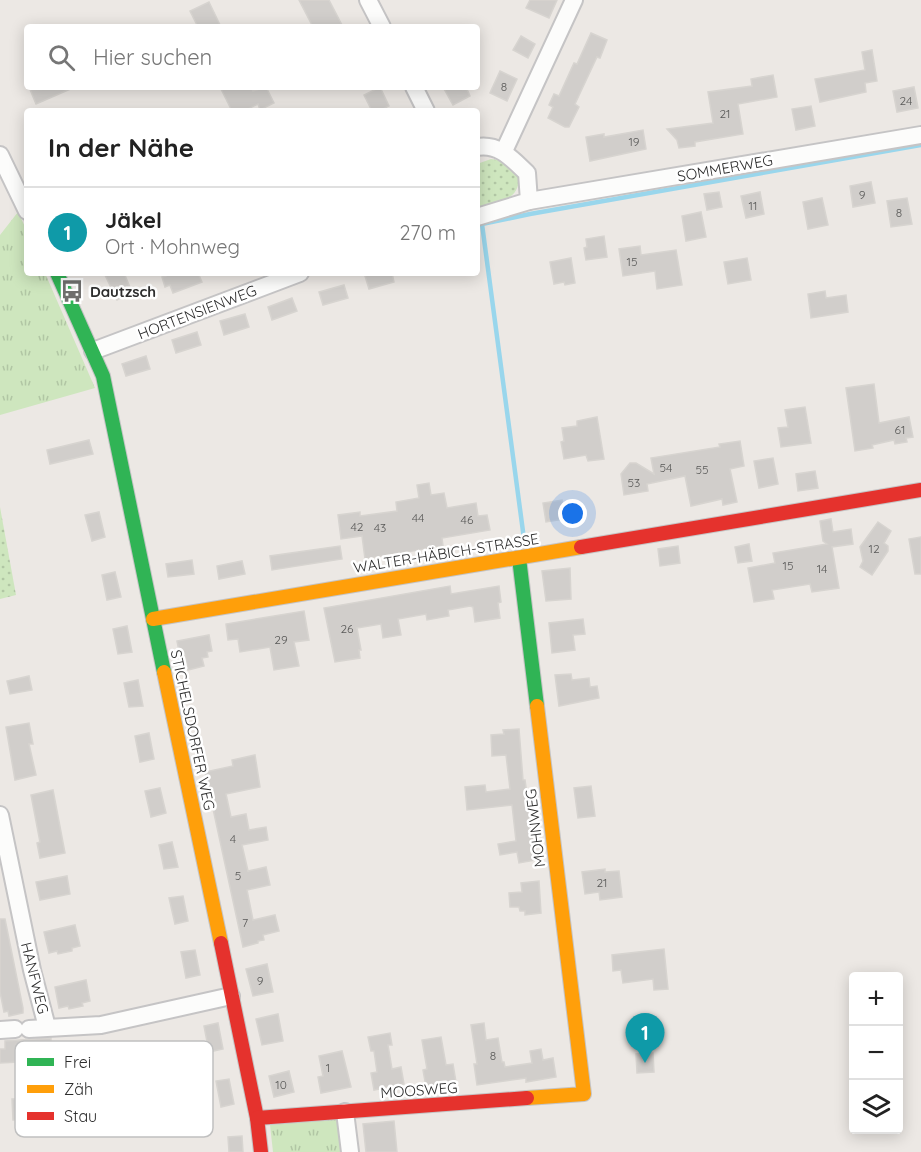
<!DOCTYPE html>
<html lang="de">
<meta charset="utf-8">
<style>
body{margin:0;font-family:Quicksand,sans-serif;background:#f6f6f6;color:#222}
.controls{position:absolute;right:18px;bottom:18px;display:grid;overflow:hidden;border-radius:6px;box-shadow:0 3px 15px #0003}
.controls button{width:54px;height:54px;display:grid;place-items:center;padding:0;border:0;border-bottom:2px solid #e0e0e0;background:#fff;color:#222;font:30px sans-serif}
.you{position:absolute;left:573px;top:514px;width:21px;height:21px;margin:-15px;border:4px solid #fff;border-radius:50%;background:#1a73e8;box-shadow:0 0 0 9px #1a73e833}
.badge{display:grid;place-items:center;width:39px;height:39px;border-radius:50%;background:#d93025;color:#fff;font-size:20px;font-weight:700}
.pin{position:absolute;translate:-50% -50px;filter:drop-shadow(0 2px 3px #0008)}
.pin::after{content:'';position:absolute;top:32px;width:21px;height:18px;background:inherit;clip-path:polygon(0 0,100% 0,50% 100%)}
.list{margin:0;padding:0;list-style:none}
h2{display:flex;justify-content:space-between;align-items:center;height:78px;margin:0;padding:0 24px;font-size:26px}
h2 small{font-size:20px;font-weight:400;color:#767676}
.list li{display:grid;grid-template-columns:39px 1fr auto;gap:18px;align-items:center;box-sizing:border-box;height:90px;padding:0 24px;border-top:2px solid #e0e0e0}
.list b{display:block;font-size:22px;white-space:nowrap}
.list p{margin:0;font-size:20px;white-space:nowrap;color:#767676}
.list em{font-size:20px;font-style:normal;color:#767676}
.icon{flex:none;width:33px;height:33px;fill:none;stroke:currentColor;stroke-width:2;stroke-linecap:round;stroke-linejoin:round}
.map{position:relative;flex:none;width:921px;height:1152px;overflow:hidden}
.search{position:absolute;background:#fff;box-shadow:0 3px 15px #0003;left:24px;top:24px;width:456px;height:66px;display:flex;align-items:center;gap:15px;box-sizing:border-box;padding:0 21px;border-radius:6px;color:#767676;font-size:22px}
.panel{position:absolute;background:#fff;box-shadow:0 3px 15px #0003;left:24px;top:108px;width:456px;height:168px;border-radius:6px}
.map>svg:first-child{display:block}
.grass{fill:url(#grass-tufts)}
.park{fill:url(#park-dots)}
.lines{fill:none;stroke-linecap:round;stroke-linejoin:round}
.stream{stroke:#99d6ec;stroke-width:4.5}
.building{fill:#d1cecb;stroke:#d7d4d0;stroke-width:1.5}
.street-casing{stroke:#c5c4c5;stroke-width:20}
.fast-casing{stroke:#c5c4c5;stroke-width:16}
.slow-casing{stroke:#c5c4c5;stroke-width:16}
.jam-casing{stroke:#c5c4c5;stroke-width:16}
.street{stroke:#fcfcfb;stroke-width:16}
.fast{stroke:#30b455;stroke-width:14}
.slow{stroke:#ff9f0a;stroke-width:14}
.jam{stroke:#e5322d;stroke-width:14}
.labels{text-anchor:middle;dominant-baseline:central;stroke-width:5;stroke-linejoin:round;paint-order:stroke}
.number-label{font-size:12px;fill:#585857}
.street-label{font-size:15px;fill:#2e2e2e;stroke:#fff}
.poi-label{font-size:15px;font-weight:bold;fill:#2e2e2e;stroke:#fff;text-anchor:start}
.key{fill:#fff;stroke:#c0c0c0;stroke-width:1.5}
.key-label{font-size:16px;fill:#2e2e2e}
</style>
<div class="map">
<svg width="921" height="1152" viewBox="0 0 921 1152">
<defs>
<pattern id="grass-tufts" width="24" height="20" patternUnits="userSpaceOnUse" patternTransform="scale(1.5)"><rect width="24" height="20" fill="#cee6be"/><path d="M3 7l-1-3M5 7V3M7 7l1-3M15 17l-1-3M17 17v-4M19 17l1-3" fill="none" stroke="#b1c6a4"/></pattern>
<pattern id="park-dots" width="8" height="8" patternUnits="userSpaceOnUse" patternTransform="scale(1.5)"><rect width="8" height="8" fill="#cee6be"/><path d="M2 2h.1M6 6h.1" fill="none" stroke="#b1c6a4" stroke-width="1.8" stroke-linecap="round"/></pattern>
</defs>
<rect width="100%" height="100%" fill="#ece8e4"/>
<g class="grass">
<polygon points="18,212 27,231 27,273 45,273 95,388 0,415 0,235"/>
<polygon points="340,1118 343,1152 273,1152 270,1125"/>
</g>
<g class="park">
<path d="M491 159 503 161 519 175C520 202 499 201 477 207V164Z"/>
<polygon points="0,507 16,595 0,599"/>
</g>
<g class="lines">
<polyline class="stream" points="524,539 482,224 530,214 921,145"/>
</g>
<g class="building">
<polygon points="299,0 329,0 343,27 313,27"/>
<polygon points="530,0 557,0 549,18 526,8"/>
<polygon points="209,2 221,27 198,27 190,11"/>
<polygon points="591,33 607,40 600,58 597,57 575,104 579,107 569,127 565,127 548,118 553,107 549,105 554,94 559,96 574,63 577,64"/>
<polygon points="521,36 535,44 528,58 513,50"/>
<polygon points="872,50 877,81 865,83 866,92 820,102 815,79 865,70 862,52"/>
<polygon points="500,71 517,79 507,101 490,93"/>
<polygon points="773,75 777,97 738,104 743,134 695,142 695,146 679,148 677,140 667,129 713,123 708,92 752,86 751,79"/>
<polygon points="29,87 75,87 36,104"/>
<polygon points="220,87 251,87 253,91 266,87 274,103 260,110 258,104 244,111 232,111"/>
<polygon points="380,87 389,106 379,111 372,111 364,95"/>
<polygon points="443,87 466,87 470,96 453,105"/>
<polygon points="914,87 918,108 897,112 893,91"/>
<polygon points="811,106 815,126 796,130 792,109"/>
<polygon points="643,130 646,149 590,161 586,137 604,134 604,137"/>
<polygon points="871,182 875,203 853,207 850,186"/>
<polygon points="719,192 722,207 707,210 704,194"/>
<polygon points="760,192 764,214 746,218 741,196"/>
<polygon points="822,198 828,225 808,229 803,202"/>
<polygon points="907,198 912,224 891,227 887,201"/>
<polygon points="701,212 706,237 686,241 682,216"/>
<polygon points="604,236 607,257 586,260 584,248 587,247 586,239"/>
<polygon points="640,246 641,255 676,250 682,285 657,289 655,271 623,276 619,249"/>
<polygon points="571,258 575,283 565,285 564,282 554,284 550,262"/>
<polygon points="747,258 751,280 728,284 724,262"/>
<polygon points="104,273 124,273 132,292 117,300"/>
<polygon points="165,273 198,273 202,282 173,293 170,285 165,287 162,277 166,276"/>
<polygon points="375,273 392,273 394,282 369,289 365,276"/>
<polygon points="344,285 348,298 323,305 319,292"/>
<polygon points="825,291 826,298 846,295 848,312 811,318 808,294"/>
<polygon points="292,298 297,311 272,320 268,307"/>
<polygon points="245,314 249,327 224,335 220,321"/>
<polygon points="197,332 201,345 176,353 172,340"/>
<polygon points="146,356 150,369 126,376 122,364"/>
<polygon points="874,384 879,423 909,417 913,437 906,438 907,442 895,444 894,440 872,445 873,448 855,451 846,388"/>
<polygon points="805,407 811,443 781,447 778,428 788,427 785,410"/>
<polygon points="597,417 604,459 588,461 586,455 564,459 561,442 564,441 562,428 577,426 577,421"/>
<polygon points="89,440 93,454 50,464 47,450"/>
<polygon points="740,441 744,466 730,469 737,502 723,505 722,499 691,506 685,476 647,484 648,491 624,495 621,474 630,463 636,463 654,474 651,458 720,447 719,444"/>
<polygon points="773,458 778,484 759,488 754,461"/>
<polygon points="815,471 818,488 798,491 796,474"/>
<polygon points="429,483 431,495 444,493 447,508 476,503 478,516 487,515 490,530 442,538 443,546 365,559 362,536 341,539 338,515 360,512 360,516 397,511 396,502 419,498 417,485"/>
<polygon points="562,500 565,519 546,522 543,503"/>
<polygon points="99,512 105,537 92,541 85,515"/>
<polygon points="831,519 833,532 851,529 853,544 832,547 839,588 812,592 810,584 772,590 774,599 754,602 748,568 775,563 773,553 827,544 823,541 820,521"/>
<polygon points="878,522 891,531 884,543 888,546 888,551 872,575 860,567 863,561 860,547"/>
<polygon points="921,537 921,574 915,574 909,539"/>
<polygon points="749,544 752,561 738,563 735,547"/>
<polygon points="340,546 342,559 272,570 270,556"/>
<polygon points="678,546 680,563 660,566 658,549"/>
<polygon points="192,560 194,574 168,577 166,564"/>
<polygon points="242,561 245,574 219,579 217,566"/>
<polygon points="570,568 571,599 546,601 542,571"/>
<polygon points="115,572 121,597 107,600 102,575"/>
<polygon points="450,586 451,594 499,586 501,602 498,603 500,618 475,622 473,607 470,606 448,610 449,616 427,620 426,614 398,619 401,635 383,638 381,624 357,628 361,650 359,650 360,658 335,662 324,608"/>
<polygon points="304,611 309,640 294,642 299,666 274,670 270,647 240,652 238,639 228,640 226,624"/>
<polygon points="583,619 585,634 573,635 575,650 552,653 549,623"/>
<polygon points="127,626 132,652 118,654 113,629"/>
<polygon points="209,635 212,651 207,652 208,657 202,658 204,666 188,670 185,655 180,656 177,641"/>
<polygon points="571,674 572,680 589,678 590,687 597,686 599,698 559,706 555,675"/>
<polygon points="29,676 32,690 10,694 7,681"/>
<polygon points="138,680 143,706 129,707 124,683"/>
<polygon points="29,723 33,744 29,744 36,775 15,780 6,727"/>
<polygon points="519,729 523,780 525,780 536,860 519,863 517,852 500,855 498,844 516,841 512,805 467,810 465,787 485,785 486,792 510,789 506,755 492,756 491,735 504,734 503,730"/>
<polygon points="149,733 154,759 140,762 135,736"/>
<polygon points="255,755 260,787 226,794 231,817 246,814 249,830 266,827 268,840 242,845 248,871 266,867 270,885 247,890 253,920 275,915 279,931 263,935 264,940 258,941 258,943 243,947 205,772 233,766 232,760"/>
<polygon points="591,786 595,816 578,818 574,788"/>
<polygon points="160,788 166,813 151,817 145,791"/>
<polygon points="53,790 65,853 40,858 37,843 40,842 31,795"/>
<polygon points="172,842 178,867 164,869 159,845"/>
<polygon points="605,869 605,872 619,871 622,897 600,900 599,892 585,894 582,872"/>
<polygon points="67,876 70,894 40,900 36,882"/>
<polygon points="539,881 541,913 525,915 525,911 520,911 519,907 510,907 509,893 522,892 521,883"/>
<polygon points="183,896 188,921 175,924 169,898"/>
<polygon points="0,919 5,919 23,1008 23,1013 9,1016 8,1011 4,1012 0,992"/>
<polygon points="75,925 80,946 72,948 72,951 58,954 57,951 49,953 44,932"/>
<polygon points="664,949 668,989 654,990 653,979 623,983 621,970 613,971 612,955"/>
<polygon points="195,950 200,975 186,978 181,952"/>
<polygon points="267,964 273,992 253,996 246,969"/>
<polygon points="86,980 90,1001 82,1003 83,1006 69,1009 68,1006 59,1008 55,987"/>
<polygon points="278,1014 283,1041 262,1045 256,1019"/>
<polygon points="218,1023 223,1049 209,1052 204,1026"/>
<polygon points="484,1023 486,1040 498,1038 502,1062 504,1062 505,1067 532,1063 530,1051 541,1049 543,1060 553,1058 556,1077 526,1082 526,1078 477,1085 474,1064 477,1064 471,1025"/>
<polygon points="390,1033 392,1045 388,1045 392,1069 401,1067 404,1084 374,1090 371,1073 377,1072 374,1051 371,1051 368,1037"/>
<polygon points="441,1037 446,1065 453,1064 456,1082 426,1087 423,1070 427,1069 422,1040"/>
<polygon points="51,1038 51,1049 58,1048 58,1060 0,1063 0,1049 5,1049 5,1041"/>
<polygon points="342,1051 351,1087 321,1093 318,1077 323,1076 319,1056"/>
<polygon points="653,1053 654,1072 637,1073 636,1054"/>
<polygon points="289,1071 294,1092 274,1097 269,1076"/>
<polygon points="229,1079 234,1104 221,1107 216,1081"/>
<polygon points="58,1097 59,1121 22,1123 22,1120 13,1120 12,1099"/>
<polygon points="394,1121 397,1152 366,1152 363,1124"/>
<polygon points="242,1136 243,1152 229,1152 228,1137"/>
</g>
<g class="lines">
<g class="street-casing">
<g id="street">
<polyline points="368,0 382,27"/>
<polyline points="414,87 426,111"/>
<path d="M477 147C499 143 512 159 527 173L529 201 477 217"/>
<polyline points="504,151 574,0"/>
<polyline points="0,155 27,211"/>
<polyline points="529,201 921,135"/>
<polyline points="93,351 300,273"/>
<polyline points="0,815 32,970 47,1027"/>
<polyline points="29,1029 101,1025 231,996"/>
<polyline points="0,1030 15,1029"/>
<polyline points="345,1112 350,1152"/>
</g>
</g>
<g class="fast-casing">
<g id="fast">
<polyline points="57,273 103,376 164,672"/>
<polyline points="519,558 537,706"/>
</g>
</g>
<g class="slow-casing">
<g id="slow">
<polyline points="153,619 581,547"/>
<polyline points="164,672 221,943"/>
<polyline points="527,1098 584,1094 537,706"/>
</g>
</g>
<g class="jam-casing">
<g id="jam">
<polyline points="581,547 921,490"/>
<polyline points="221,943 257,1118 261,1152"/>
<polyline points="257,1118 527,1098"/>
</g>
</g>
<use href="#street" class="street"/>
<use href="#fast" class="fast"/>
<use href="#slow" class="slow"/>
<use href="#jam" class="jam"/>
</g>
<defs>
<g id="bus-bare" transform="scale(1.8)"><path d="M-5-6H5V4H4V6H2V4H-2V6H-4V4H-5ZM-3.5-4V0h7V-4ZM-3.5 1.2v1.5H-2V1.2ZM2 1.2v1.5H3.5V1.2Z" fill="#706f6e" stroke="#fff" stroke-width="2.5" paint-order="stroke"/></g>
</defs>
<g fill-rule="evenodd">
<use href="#bus-bare" x="72" y="291"/>
</g>
<g class="labels">
<g class="number-label">
<text x="504" y="86">8</text>
<text x="906" y="100">24</text>
<text x="725" y="113">21</text>
<text x="634" y="141">19</text>
<text x="862" y="194">9</text>
<text x="753" y="205">11</text>
<text x="899" y="212">8</text>
<text x="632" y="261">15</text>
<text x="900" y="429">61</text>
<text x="666" y="467">54</text>
<text x="702" y="469">55</text>
<text x="634" y="482">53</text>
<text x="418" y="517">44</text>
<text x="467" y="519">46</text>
<text x="357" y="526">42</text>
<text x="380" y="527">43</text>
<text x="874" y="548">12</text>
<text x="788" y="565">15</text>
<text x="822" y="568">14</text>
<text x="347" y="628">26</text>
<text x="281" y="639">29</text>
<text x="233" y="838">4</text>
<text x="238" y="875">5</text>
<text x="602" y="882">21</text>
<text x="245" y="922">7</text>
<text x="260" y="980">9</text>
<text x="493" y="1055">8</text>
<text x="328" y="1067">1</text>
<text x="281" y="1084">10</text>
</g>
<g class="street-label">
<text transform="translate(725 168) rotate(-10)">SOMMERWEG</text>
<text transform="translate(197 312) rotate(-21)">HORTENSIENWEG</text>
<text transform="translate(446 553) rotate(-9)">WALTER-HÄBICH-STRASSE</text>
<text transform="translate(193 730) rotate(78)">STICHELSDORFER WEG</text>
<text transform="translate(535 828) rotate(-97)">MOHNWEG</text>
<text transform="translate(35 978) rotate(76)">HANFWEG</text>
<text transform="translate(419 1090) rotate(-4)">MOOSWEG</text>
</g>
<g class="poi-label">
<text x="90" y="291">Dautzsch</text>
</g>
</g>
<rect x="15" y="1041" width="198" height="96" rx="9" class="key"/>
<rect x="27" y="1058" width="27" height="8" fill="#30b455"/>
<rect x="27" y="1085" width="27" height="8" fill="#ff9f0a"/>
<rect x="27" y="1112" width="27" height="8" fill="#e5322d"/>
<g class="key-label">
<text x="64" y="1068">Frei</text>
<text x="64" y="1095">Zäh</text>
<text x="64" y="1122">Stau</text>
</g>
</svg>
<div class="controls">
<button>+</button>
<button>−</button>
<button><svg class="icon" aria-label="layers" viewBox="0 0 24 24"><path d="M12 4l9 5-9 5-9-5zM3 14l9 5 9-5"/></svg></button>
</div>
<div class="you"></div>
<div class="pin badge" style="left:645px;top:1063px;background:#0f9aa8">1</div>
<div class="search"><svg class="icon" aria-label="search" viewBox="0 0 24 24"><circle cx="10" cy="10" r="6"/><path d="M15 15l6 6"/></svg>Hier suchen</div>
<section class="panel">
<h2>In der Nähe<small></small></h2>
<ul class="list">
<li><span class="badge" style="background:#0f9aa8">1</span><div><b>Jäkel</b><p>Ort · Mohnweg</p></div><em>270 m</em></li>
</ul>
</section>
</div>
